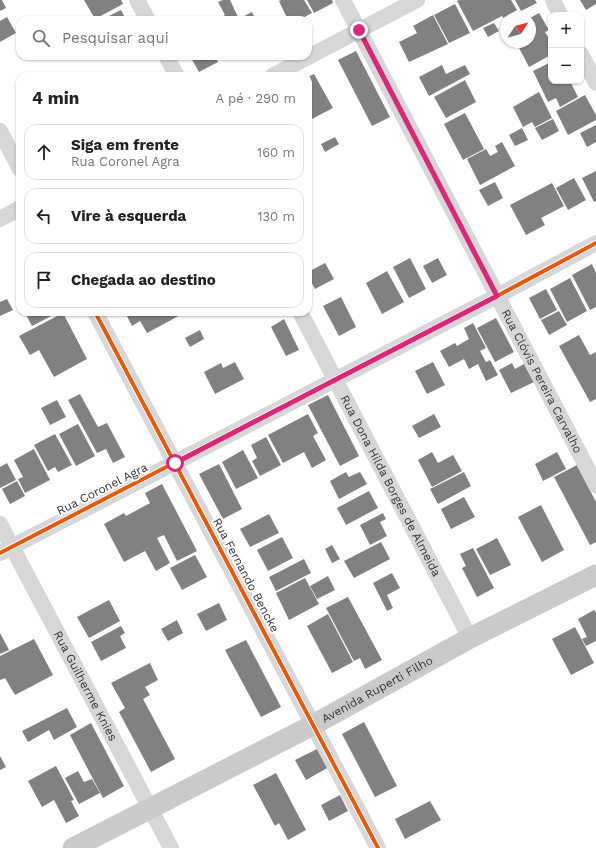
<!DOCTYPE html>
<html lang="pt">
<meta charset="utf-8">
<style>
body{margin:0;font-family:"Work Sans",sans-serif;background:#f6f6f6;color:#222}
.controls{position:absolute;right:12px;top:12px;display:grid;overflow:hidden;border-radius:8px;box-shadow:0 1px 3px #0004}
.controls button{width:36px;height:36px;display:grid;place-items:center;padding:0;border:0;border-bottom:1px solid #e0e0e0;background:#fff;color:#222;font:20px sans-serif}
.compass{position:absolute;left:500px;top:12px;width:36px;height:36px;border-radius:50%;background:#fff;box-shadow:0 1px 3px #0004;rotate:54deg}
.stop{position:absolute;width:12px;height:12px;margin:-9px;border:3px solid #db2777;border-radius:50%;background:#fff}
.stop.end{background:#db2777;border-color:#fff;box-shadow:0 1px 4px #0008}
.list{margin:0;padding:0;list-style:none}
h2{display:flex;justify-content:space-between;align-items:center;height:52px;margin:0;padding:0 16px;font-size:17px}
h2 small{font-size:13px;font-weight:400;color:#767676}
.list li{display:grid;grid-template-columns:26px 1fr auto;gap:12px;align-items:center;box-sizing:border-box;height:56px;margin:0 8px 8px;padding:0 8px;border:1px solid #e0e0e0;border-radius:12px}
.list b{display:block;font-size:15px;white-space:nowrap}
.list p{margin:0;font-size:13px;white-space:nowrap;color:#767676}
.list em{font-size:13px;font-style:normal;color:#767676}
.icon{flex:none;width:22px;height:22px;fill:none;stroke:currentColor;stroke-width:2;stroke-linecap:round;stroke-linejoin:round}
.map{position:relative;flex:none;width:596px;height:848px;overflow:hidden}
.search{position:absolute;background:#fff;box-shadow:0 1px 3px #0004;left:16px;top:16px;width:296px;height:44px;display:flex;align-items:center;gap:10px;box-sizing:border-box;padding:0 14px;border-radius:12px;color:#767676;font-size:15px}
.panel{position:absolute;background:#fff;box-shadow:0 1px 3px #0004;left:16px;top:72px;width:296px;height:244px;border-radius:12px}
.map>svg:first-child{display:block}
.building{fill:#818181}
.lines{fill:none;stroke-linecap:round;stroke-linejoin:round}
.minor{stroke:#d7d7d7;stroke-width:16}
.major{stroke:#cacaca;stroke-width:21}
.cycleway-casing{stroke:#fff;stroke-width:6}
.cycleway{stroke:#e8590c;stroke-width:4}
.route{stroke:#db2777;stroke-width:5}
.labels{text-anchor:middle;dominant-baseline:central;stroke-width:4;stroke-linejoin:round;paint-order:stroke}
.street-label{font-size:12px;fill:#333;stroke:#fff}
</style>
<div class="map">
<svg width="596" height="848" viewBox="0 0 596 848">
<rect width="100%" height="100%" fill="#fff"/>
<g class="building">
<polygon points="0,0 2,0 6,8 0,11"/>
<polygon points="84,0 121,0 123,4 95,19"/>
<polygon points="223,0 230,0 238,17 233,20 215,20 225,15 218,2"/>
<polygon points="281,0 304,0 312,13 299,20 288,20 279,1"/>
<polygon points="307,0 332,0 333,3 314,13"/>
<polygon points="459,0 511,0 517,10 503,18 502,16 473,31 457,1"/>
<polygon points="515,0 535,0 537,3 521,11"/>
<polygon points="580,0 596,0 596,4 586,10"/>
<polygon points="455,4 470,33 449,43 434,15"/>
<polygon points="121,10 126,20 101,20"/>
<polygon points="252,12 256,20 237,20"/>
<polygon points="539,13 549,30 545,32 551,42 551,55 529,67 516,42 530,42 530,18"/>
<polygon points="433,15 448,44 409,62 399,42 417,33 413,26"/>
<polygon points="7,17 16,33 0,42 0,21"/>
<polygon points="494,23 499,31 488,37 483,28"/>
<polygon points="356,51 390,117 372,126 338,60"/>
<polygon points="190,56 215,56 218,62 199,72"/>
<polygon points="551,62 551,81 570,81 578,97 560,107 556,98 548,102 533,71"/>
<polygon points="442,65 446,74 465,65 470,74 429,96 419,77"/>
<polygon points="314,74 333,108 310,120 308,116 308,77"/>
<polygon points="465,80 476,102 446,118 434,97"/>
<polygon points="539,92 552,118 535,127 532,122 523,127 513,107"/>
<polygon points="585,95 596,115 596,120 568,135 556,111"/>
<polygon points="465,113 484,149 463,160 444,124"/>
<polygon points="553,119 559,131 542,140 535,128"/>
<polygon points="596,125 596,142 587,147 580,133"/>
<polygon points="522,128 528,140 515,146 509,135"/>
<polygon points="335,137 339,144 325,152 321,144"/>
<polygon points="502,142 515,166 480,185 467,159 486,149 490,156 498,152 495,146"/>
<polygon points="596,171 596,201 594,202 582,178"/>
<polygon points="574,178 586,200 568,210 556,188"/>
<polygon points="495,182 503,198 488,206 479,190"/>
<polygon points="552,183 564,206 541,218 545,225 526,235 510,205"/>
<polygon points="410,258 426,289 409,298 393,267"/>
<polygon points="438,258 447,275 432,283 423,266"/>
<polygon points="325,263 334,279 315,289 308,276 308,272"/>
<polygon points="592,264 596,273 596,307 590,310 572,275"/>
<polygon points="387,271 404,302 382,314 366,283"/>
<polygon points="570,278 587,311 567,322 550,289"/>
<polygon points="546,289 557,310 540,319 529,298"/>
<polygon points="341,297 356,327 339,336 323,306"/>
<polygon points="7,299 13,310 0,316 0,302"/>
<polygon points="559,311 567,325 549,335 541,320"/>
<polygon points="27,312 59,312 32,326 25,313"/>
<polygon points="125,312 186,312 147,333 140,321 132,326"/>
<polygon points="63,313 87,359 54,377 39,350 30,355 19,336"/>
<polygon points="496,318 514,352 495,362 477,328"/>
<polygon points="284,319 299,350 286,356 271,327"/>
<polygon points="473,323 486,348 480,351 486,362 490,360 498,375 486,381 478,364 469,369 464,359 449,367 440,351 455,343 457,346 469,339 464,328"/>
<polygon points="200,330 204,339 190,347 185,338"/>
<polygon points="579,335 590,355 596,352 596,399 590,402 559,346"/>
<polygon points="235,362 244,379 215,394 204,372 221,363 223,368"/>
<polygon points="433,362 445,385 427,394 415,371"/>
<polygon points="512,363 515,369 524,364 534,382 511,393 499,370"/>
<polygon points="80,394 98,427 107,423 125,457 113,463 106,449 97,453 68,400"/>
<polygon points="328,395 359,456 340,466 308,405"/>
<polygon points="57,400 66,417 50,425 41,408"/>
<polygon points="308,414 318,433 313,436 326,460 312,468 304,452 283,463 268,435"/>
<polygon points="434,414 441,427 419,438 412,426"/>
<polygon points="78,424 95,456 76,466 59,434"/>
<polygon points="55,434 72,465 58,472 55,467 48,471 34,445"/>
<polygon points="266,437 281,465 260,476 252,461 257,458 251,445"/>
<polygon points="34,449 50,480 25,493 18,479 23,477 14,460"/>
<polygon points="243,450 258,478 236,489 222,462"/>
<polygon points="432,452 438,463 453,455 462,471 432,487 418,460"/>
<polygon points="557,452 566,469 543,481 535,464"/>
<polygon points="7,463 16,480 0,488 0,467"/>
<polygon points="219,464 242,509 223,519 199,474"/>
<polygon points="577,465 596,502 596,542 590,545 554,477"/>
<polygon points="346,472 349,477 360,472 367,484 339,499 330,481"/>
<polygon points="464,472 471,486 438,504 430,489"/>
<polygon points="17,481 25,496 10,504 2,489"/>
<polygon points="162,484 197,551 177,561 164,535 157,538 170,563 156,571 145,551 124,562 104,524 124,513 126,516 150,503 145,493"/>
<polygon points="369,491 378,508 346,525 337,508"/>
<polygon points="464,497 475,517 451,529 441,509"/>
<polygon points="541,505 564,550 542,562 518,517"/>
<polygon points="383,513 386,519 380,522 387,536 370,545 360,525"/>
<polygon points="269,514 279,533 250,547 240,529"/>
<polygon points="282,537 293,558 268,571 257,550"/>
<polygon points="497,538 511,565 490,575 476,549"/>
<polygon points="381,542 390,559 354,578 344,561"/>
<polygon points="332,545 340,559 332,563 325,549"/>
<polygon points="473,548 494,588 477,597 462,568 466,566 460,554"/>
<polygon points="195,555 207,577 182,590 170,568"/>
<polygon points="304,559 311,573 276,591 269,577"/>
<polygon points="392,573 400,588 387,595 393,608 387,611 373,583"/>
<polygon points="328,576 335,590 317,599 310,586"/>
<polygon points="305,578 319,604 289,620 276,593"/>
<polygon points="348,597 382,660 365,669 360,658 354,661 326,608"/>
<polygon points="109,600 120,621 89,638 77,617"/>
<polygon points="219,603 227,620 206,631 197,614"/>
<polygon points="594,610 596,613 596,641 586,646 582,639 587,637 578,619"/>
<polygon points="328,614 353,662 332,673 307,626"/>
<polygon points="177,620 183,633 168,641 161,629"/>
<polygon points="121,626 125,633 120,636 126,648 101,661 91,642"/>
<polygon points="575,627 594,663 571,675 552,639"/>
<polygon points="0,633 9,650 0,654"/>
<polygon points="34,639 53,675 15,695 5,678 0,680 0,656"/>
<polygon points="246,640 281,707 261,717 225,650"/>
<polygon points="150,663 158,680 145,687 150,695 143,699 175,759 151,772 119,712 125,708 111,683"/>
<polygon points="67,708 77,727 54,740 49,730 28,742 22,731"/>
<polygon points="364,722 397,786 375,797 342,734"/>
<polygon points="91,723 124,786 103,798 70,735"/>
<polygon points="319,748 329,767 306,780 295,760"/>
<polygon points="0,756 6,767 0,770"/>
<polygon points="56,766 74,800 71,801 79,816 66,823 54,800 42,807 28,781"/>
<polygon points="78,771 84,782 92,779 100,793 79,804 65,778"/>
<polygon points="276,773 306,830 288,840 279,823 275,826 253,785"/>
<polygon points="340,795 348,811 329,821 321,805"/>
<polygon points="430,801 441,820 405,839 395,819"/>
</g>
<g class="lines">
<g class="minor">
<polyline points="137,0 148,20"/>
<path id="s1" d="M343 0 596 485"/>
<polyline points="553,0 560,15"/>
<polyline points="581,54 596,83"/>
<polyline points="166,56 177,76"/>
<polyline points="272,76 417,0"/>
<polyline points="0,131 20,169"/>
<polyline points="0,219 20,208"/>
<polyline points="95,312 378,848"/>
<path id="s2" d="M300 312 470 638"/>
<path id="s3" d="M0 524 171 848"/>
<polyline points="0,553 497,296 596,243"/>
</g>
<path class="major" id="s4" d="M73 848 313 725 470 638 596 575"/>
<g class="cycleway-casing">
<g id="cycleway">
<polyline points="95,312 378,848"/>
<polyline points="0,553 497,296 596,243"/>
</g>
</g>
<use href="#cycleway" class="cycleway"/>
</g>
<g class="lines">
<polyline class="route" points="175,463 497,296 359,30"/>
</g>
<g class="labels">
<g class="street-label">
<text stroke="none"><textPath href="#s1" startOffset="430">Rua Clóvis Pereira Carvalho</textPath></text>
<text stroke="none"><textPath href="#s2" startOffset="196">Rua Dona Hilda Borges de Almeida</textPath></text>
<text transform="translate(102 489) rotate(-27)">Rua Coronel Agra</text>
<text transform="translate(246 575) rotate(62)">Rua Fernando Bencke</text>
<text stroke="none"><textPath href="#s3" startOffset="183">Rua Guilherme Knies</textPath></text>
<text stroke="none"><textPath href="#s4" startOffset="343">Avenida Ruperti Filho</textPath></text>
</g>
</g>
</svg>
<div class="controls">
<button>+</button>
<button>−</button>
</div>
<svg class="compass" viewBox="-18 -18 36 36"><path d="M0-13l5 13h-10z" fill="#e53935"/><path d="M0 13l5-13h-10z" fill="#767676"/></svg>
<div class="stop" style="left:175px;top:463px"></div>
<div class="stop end" style="left:359px;top:30px"></div>
<div class="search"><svg class="icon" aria-label="search" viewBox="0 0 24 24"><circle cx="10" cy="10" r="6"/><path d="M15 15l6 6"/></svg>Pesquisar aqui</div>
<section class="panel">
<h2>4 min<small>A pé · 290 m</small></h2>
<ul class="list">
<li><svg class="icon" aria-label="ahead" viewBox="0 0 24 24"><path d="M12 20V5M6 11l6-6 6 6"/></svg><div><b>Siga em frente</b><p>Rua Coronel Agra</p></div><em>160 m</em></li>
<li><svg class="icon" aria-label="left" viewBox="0 0 24 24"><path d="M17 20v-9H6M10 6l-5 5 5 5"/></svg><div><b>Vire à esquerda</b></div><em>130 m</em></li>
<li><svg class="icon" aria-label="arrive" viewBox="0 0 24 24"><path d="M6 21V4h12l-3 4 3 4H6"/></svg><div><b>Chegada ao destino</b></div></li>
</ul>
</section>
</div>
